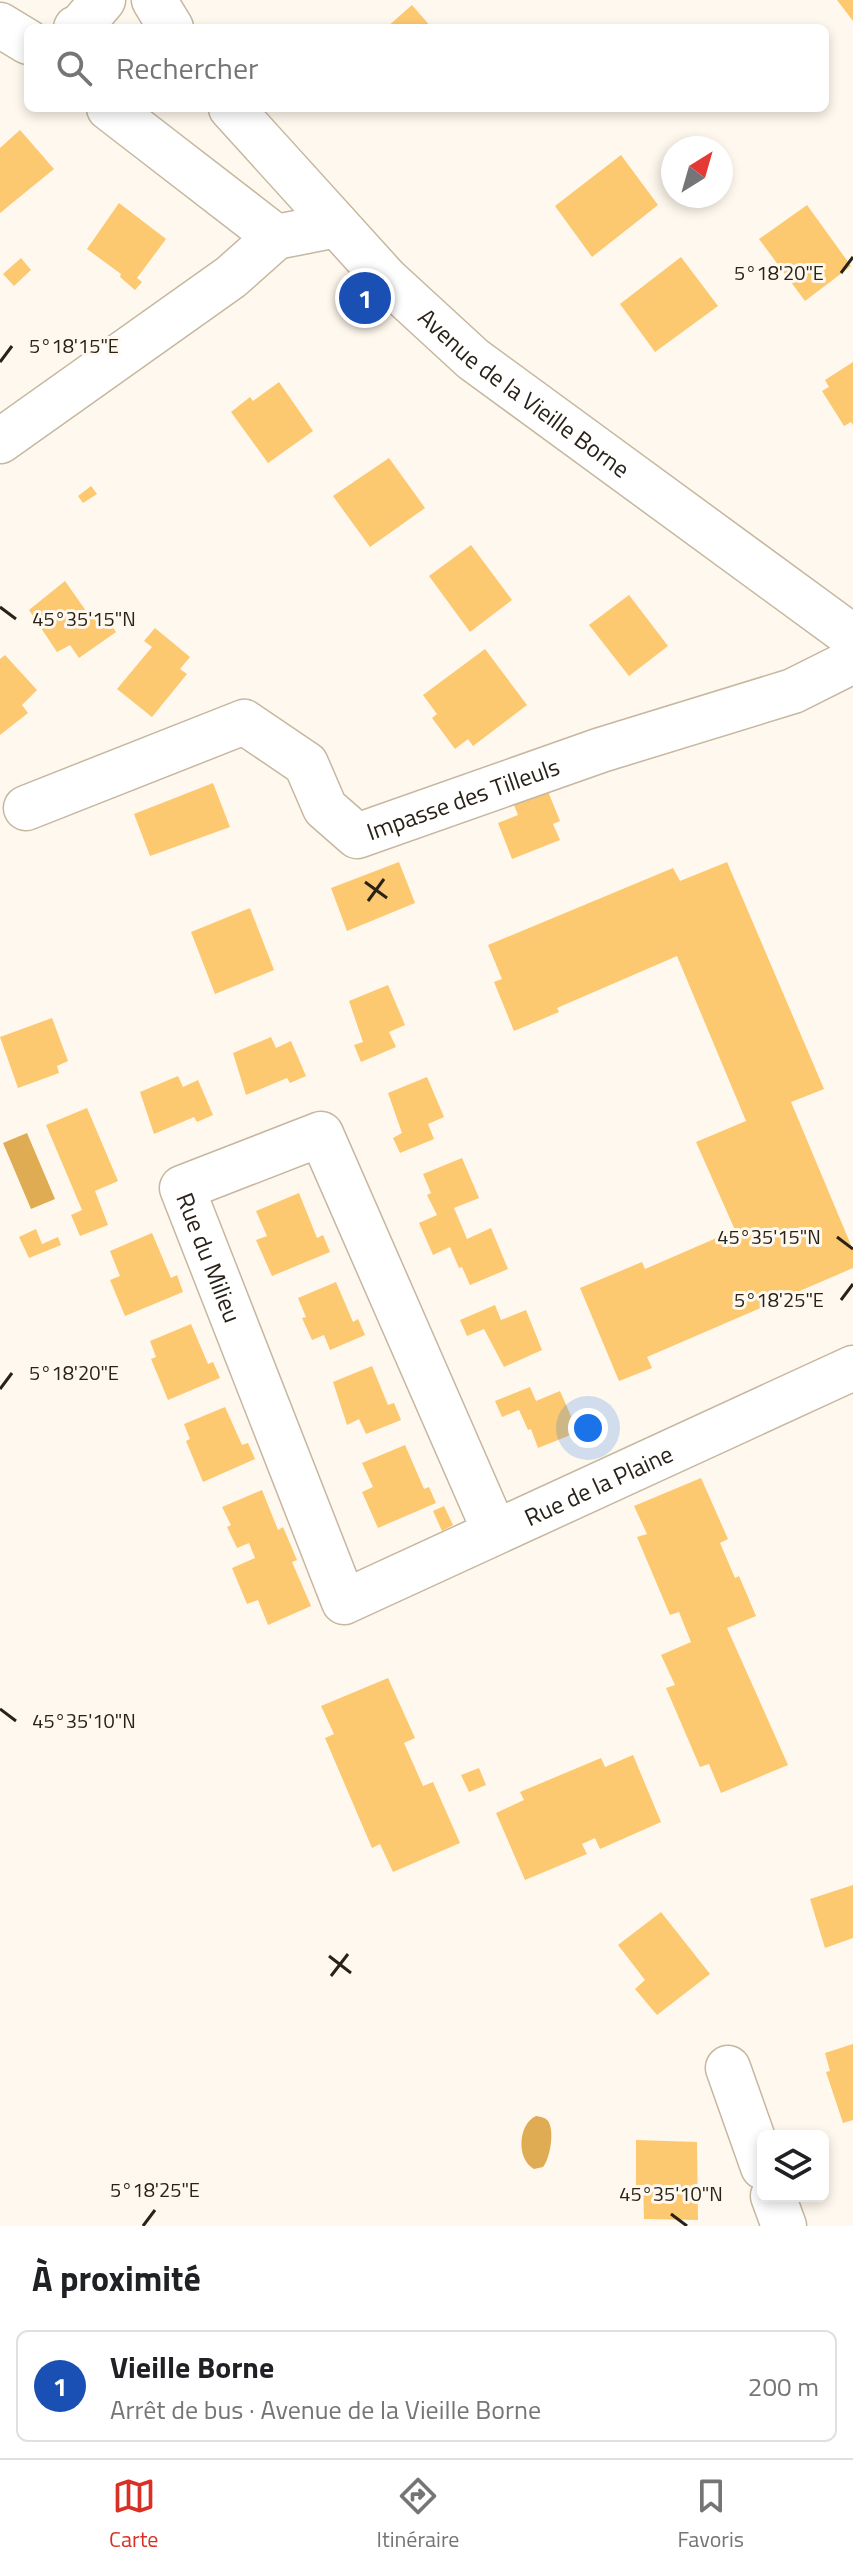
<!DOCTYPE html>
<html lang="fr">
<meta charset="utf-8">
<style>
body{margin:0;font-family:"Titillium Web",sans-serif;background:#f2f2f2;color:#202124}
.controls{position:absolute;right:24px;bottom:24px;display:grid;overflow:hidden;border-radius:12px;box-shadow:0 4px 12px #0003}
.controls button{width:72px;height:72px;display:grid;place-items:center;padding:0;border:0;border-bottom:2px solid #e0e0e0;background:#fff;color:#202124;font:40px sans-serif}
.compass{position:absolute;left:661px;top:136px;width:72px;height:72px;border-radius:50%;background:#fff;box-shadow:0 4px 12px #0003;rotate:37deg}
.you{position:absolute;left:588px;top:1428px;width:28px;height:28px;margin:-20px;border:6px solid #fff;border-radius:50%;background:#1a73e8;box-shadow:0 0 0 12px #1a73e833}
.badge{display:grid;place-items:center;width:52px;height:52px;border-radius:50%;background:#d93025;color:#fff;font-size:26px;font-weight:700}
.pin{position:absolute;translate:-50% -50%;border:4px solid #fff;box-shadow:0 2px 8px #0006}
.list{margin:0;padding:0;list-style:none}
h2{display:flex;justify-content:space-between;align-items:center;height:104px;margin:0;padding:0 32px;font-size:34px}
h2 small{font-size:26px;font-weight:400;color:#757577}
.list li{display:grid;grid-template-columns:52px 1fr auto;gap:24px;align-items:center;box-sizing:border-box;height:112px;margin:0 16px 16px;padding:0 16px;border:2px solid #e0e0e0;border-radius:12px}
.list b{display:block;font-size:30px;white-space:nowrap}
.list p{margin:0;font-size:26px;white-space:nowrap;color:#757577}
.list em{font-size:26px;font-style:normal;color:#757577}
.icon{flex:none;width:44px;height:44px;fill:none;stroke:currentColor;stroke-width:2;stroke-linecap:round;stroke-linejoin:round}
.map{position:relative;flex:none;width:853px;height:2226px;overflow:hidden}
.search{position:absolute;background:#fff;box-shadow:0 4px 12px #0003;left:24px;right:24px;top:24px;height:88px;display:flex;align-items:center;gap:20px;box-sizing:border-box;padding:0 28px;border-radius:12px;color:#757577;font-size:30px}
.sheet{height:232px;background:#fff}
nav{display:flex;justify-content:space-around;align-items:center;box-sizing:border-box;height:112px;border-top:2px solid #e0e0e0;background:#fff;font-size:22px;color:#757577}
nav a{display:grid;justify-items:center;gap:4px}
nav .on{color:#d93025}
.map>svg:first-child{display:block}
.water{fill:#dfac53}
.building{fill:#fcc870}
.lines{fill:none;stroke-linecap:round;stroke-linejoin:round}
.minor-casing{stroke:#c6b79f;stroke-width:47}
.major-casing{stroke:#c6b79f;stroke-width:47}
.minor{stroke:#fff;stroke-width:44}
.major{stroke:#fff;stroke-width:44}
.ticks{fill:none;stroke:#282219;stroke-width:3}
.labels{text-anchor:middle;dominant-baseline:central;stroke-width:6;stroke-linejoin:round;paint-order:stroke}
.street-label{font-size:24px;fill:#282219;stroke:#fff8ee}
.ticks-label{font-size:20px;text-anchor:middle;fill:#282219;stroke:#fff8ee;stroke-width:6;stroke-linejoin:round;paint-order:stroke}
</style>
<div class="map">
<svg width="853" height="2226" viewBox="0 0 853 2226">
<rect width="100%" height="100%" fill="#fff8ee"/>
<g class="water">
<polygon points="27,1133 55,1199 31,1209 3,1143"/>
<path d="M536 2116C541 2117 545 2117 548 2121 555 2131 550 2159 543 2167L534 2169C516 2159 518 2124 536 2116Z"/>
</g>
<g class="building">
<polygon points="837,0 853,0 853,21"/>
<polygon points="412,5 432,28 386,28"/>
<polygon points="20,130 54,169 0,213 0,148"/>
<polygon points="621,155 658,205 592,257 555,206"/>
<polygon points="119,203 166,239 137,278 142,282 135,290 120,277 121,274 87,249"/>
<polygon points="807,205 851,266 805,301 759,239"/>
<polygon points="681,257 718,306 655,352 620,304"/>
<polygon points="21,258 31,270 14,286 3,274"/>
<polygon points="853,362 853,425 851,422 844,426 822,391 829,387 825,380"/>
<polygon points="279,382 313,431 268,463 231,412 250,397 253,401"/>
<polygon points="389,458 425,508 370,547 333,496"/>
<polygon points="91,486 97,494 83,503 78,496"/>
<polygon points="471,545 512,600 470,632 429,576"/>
<polygon points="65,581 91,618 102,611 116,632 79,658 70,645 57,652 29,610"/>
<polygon points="629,595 668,646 629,676 589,625"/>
<polygon points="155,628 190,657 180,669 187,674 152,717 117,689 152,647 144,641"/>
<polygon points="485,649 527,705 473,746 468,739 455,749 432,718 437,714 423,695"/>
<polygon points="5,655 37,690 22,705 28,713 0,735 0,659"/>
<polygon points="213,783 230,827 150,856 134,814"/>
<polygon points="545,784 560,821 553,824 560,840 512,859 498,823 518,815 511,798"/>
<polygon points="399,862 415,903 347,931 331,888"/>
<polygon points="727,862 824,1089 791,1102 853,1250 853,1268 647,1357 652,1368 619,1381 580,1288 642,1262 645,1269 735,1230 696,1142 746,1121 677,956 557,1008 559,1012 514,1031 494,982 502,979 488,945 673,868 680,881"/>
<polygon points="250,908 274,970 215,994 191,932"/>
<polygon points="388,985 405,1025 389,1032 396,1047 361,1062 354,1045 363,1042 349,1001"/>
<polygon points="52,1018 68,1061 57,1066 59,1073 18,1088 0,1037"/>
<polygon points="271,1037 276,1048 291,1041 306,1076 290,1083 287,1078 246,1095 233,1053"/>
<polygon points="178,1076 183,1087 198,1080 213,1115 197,1122 194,1117 154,1134 140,1092"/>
<polygon points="427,1077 444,1117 428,1124 434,1139 400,1153 393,1138 402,1133 388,1093"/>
<polygon points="87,1108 118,1181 95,1191 108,1225 80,1236 71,1215 82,1210 46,1125"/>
<polygon points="462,1158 479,1198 454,1208 467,1239 491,1228 508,1269 470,1285 462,1267 459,1268 450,1247 433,1255 419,1223 437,1215 427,1195 431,1193 423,1174"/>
<polygon points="299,1193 317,1238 323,1235 330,1252 272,1276 256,1240 267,1236 256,1211"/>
<polygon points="36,1229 42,1244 58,1237 61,1245 29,1258 19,1237"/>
<polygon points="152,1233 171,1278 177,1275 183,1292 125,1316 110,1280 120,1276 110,1251"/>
<polygon points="336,1282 353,1322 358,1319 365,1335 330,1350 324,1335 312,1340 302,1318 306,1317 298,1298"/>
<polygon points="495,1305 501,1320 526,1310 542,1350 504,1367 484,1329 467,1336 460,1320"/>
<polygon points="191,1324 208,1364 213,1362 220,1378 168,1400 151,1359 156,1357 150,1341"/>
<polygon points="372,1366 388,1405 394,1403 401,1420 366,1434 359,1419 347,1425 333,1382"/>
<polygon points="530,1387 536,1401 560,1391 578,1432 538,1448 531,1429 528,1430 519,1410 502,1417 495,1401"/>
<polygon points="225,1407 242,1445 248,1443 255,1459 203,1482 186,1441 190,1439 184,1424"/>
<polygon points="405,1445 424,1489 429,1487 436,1503 378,1528 362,1492 373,1487 362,1463"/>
<polygon points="701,1478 728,1539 720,1543 735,1578 739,1576 756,1616 727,1628 788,1765 721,1793 709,1764 700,1767 666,1688 675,1685 661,1655 691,1642 679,1612 670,1615 637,1537 647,1534 634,1506"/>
<polygon points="262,1490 278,1530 283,1527 297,1560 292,1562 311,1606 268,1625 258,1600 247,1604 232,1568 255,1558 249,1543 237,1548 227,1527 231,1525 222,1507"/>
<polygon points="444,1506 453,1525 442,1531 433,1511"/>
<polygon points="388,1678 415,1738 404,1743 423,1786 433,1782 460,1843 393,1872 380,1844 372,1848 325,1738 334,1734 321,1706"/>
<polygon points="633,1755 661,1822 600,1849 595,1838 582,1844 587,1854 525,1880 496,1813 524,1800 520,1792 601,1758 605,1767"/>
<polygon points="479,1768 486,1785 469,1792 461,1775"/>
<polygon points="853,1885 853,1938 825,1948 810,1899"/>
<polygon points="661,1912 710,1974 657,2015 635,1989 645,1980 618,1945"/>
<polygon points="853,2044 853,2120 843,2123 826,2072 830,2071 825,2053"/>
<polygon points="636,2140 697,2142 698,2220 644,2219 643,2185 636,2185"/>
</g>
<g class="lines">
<g class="minor-casing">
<g id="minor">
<polyline points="0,25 28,42"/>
<polyline points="76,28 80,27 103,0"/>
<polyline points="109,108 276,237 337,225"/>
<polyline points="0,441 231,277 276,237"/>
<path id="s1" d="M26 808 244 722 306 764 325 808 357 836 601 750 793 691 853 661"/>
<path id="s2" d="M495 1532 321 1134 182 1188 344 1602 853 1368"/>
<polyline points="728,2068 763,2167"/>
<polyline points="773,2196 784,2226"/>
</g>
</g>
<g class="major-casing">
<g id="major">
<polyline points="154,0 171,28"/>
<path id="s3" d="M231 108 386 279 473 359 853 637"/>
</g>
</g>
<use href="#minor" class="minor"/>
<use href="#major" class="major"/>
</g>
<path class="ticks" d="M841 273 853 257M0 362 12 346M0 607 16 619M365 882 387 898M368 901 384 879M837 1237 853 1249M841 1300 853 1284M0 1389 12 1373M0 1709 16 1721M329 1956 351 1973M331 1976 348 1954M671 2214 687 2226M143 2226 155 2210"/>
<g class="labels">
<g class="street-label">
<text stroke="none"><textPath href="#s3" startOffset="410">Avenue de la Vieille Borne</textPath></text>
<text stroke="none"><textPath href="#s1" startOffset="512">Impasse des Tilleuls</textPath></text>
<text stroke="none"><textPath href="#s2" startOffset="658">Rue du Milieu</textPath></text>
<text stroke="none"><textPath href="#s2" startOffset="1308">Rue de la Plaine</textPath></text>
</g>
</g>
<g class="ticks-label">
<text x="779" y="280">5°18'20"E</text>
<text x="74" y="353">5°18'15"E</text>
<text x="84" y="626">45°35'15"N</text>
<text x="769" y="1244">45°35'15"N</text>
<text x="779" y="1307">5°18'25"E</text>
<text x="74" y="1380">5°18'20"E</text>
<text x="84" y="1728">45°35'10"N</text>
<text x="155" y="2197">5°18'25"E</text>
<text x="671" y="2201">45°35'10"N</text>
</g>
</svg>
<div class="controls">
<button><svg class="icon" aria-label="layers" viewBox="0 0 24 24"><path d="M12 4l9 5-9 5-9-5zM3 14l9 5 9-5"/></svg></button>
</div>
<svg class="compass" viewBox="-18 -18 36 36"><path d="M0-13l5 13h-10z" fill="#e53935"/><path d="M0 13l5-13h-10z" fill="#757577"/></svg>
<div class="you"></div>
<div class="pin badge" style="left:365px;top:298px;background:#1a4fb4">1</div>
<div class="search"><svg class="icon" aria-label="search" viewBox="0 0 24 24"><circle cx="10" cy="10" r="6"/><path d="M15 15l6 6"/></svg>Rechercher</div>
</div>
<section class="sheet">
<h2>À proximité<small></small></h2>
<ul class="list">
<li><span class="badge" style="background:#1a4fb4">1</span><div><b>Vieille Borne</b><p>Arrêt de bus · Avenue de la Vieille Borne</p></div><em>200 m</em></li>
</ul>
</section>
<nav>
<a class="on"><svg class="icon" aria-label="map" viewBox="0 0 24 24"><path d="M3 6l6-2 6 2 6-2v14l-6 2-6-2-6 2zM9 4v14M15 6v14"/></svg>Carte</a>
<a><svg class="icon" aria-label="directions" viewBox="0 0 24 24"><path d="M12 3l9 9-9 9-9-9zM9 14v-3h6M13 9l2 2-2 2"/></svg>Itinéraire</a>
<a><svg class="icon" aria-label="saved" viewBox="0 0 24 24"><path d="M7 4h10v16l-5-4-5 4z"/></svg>Favoris</a>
</nav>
